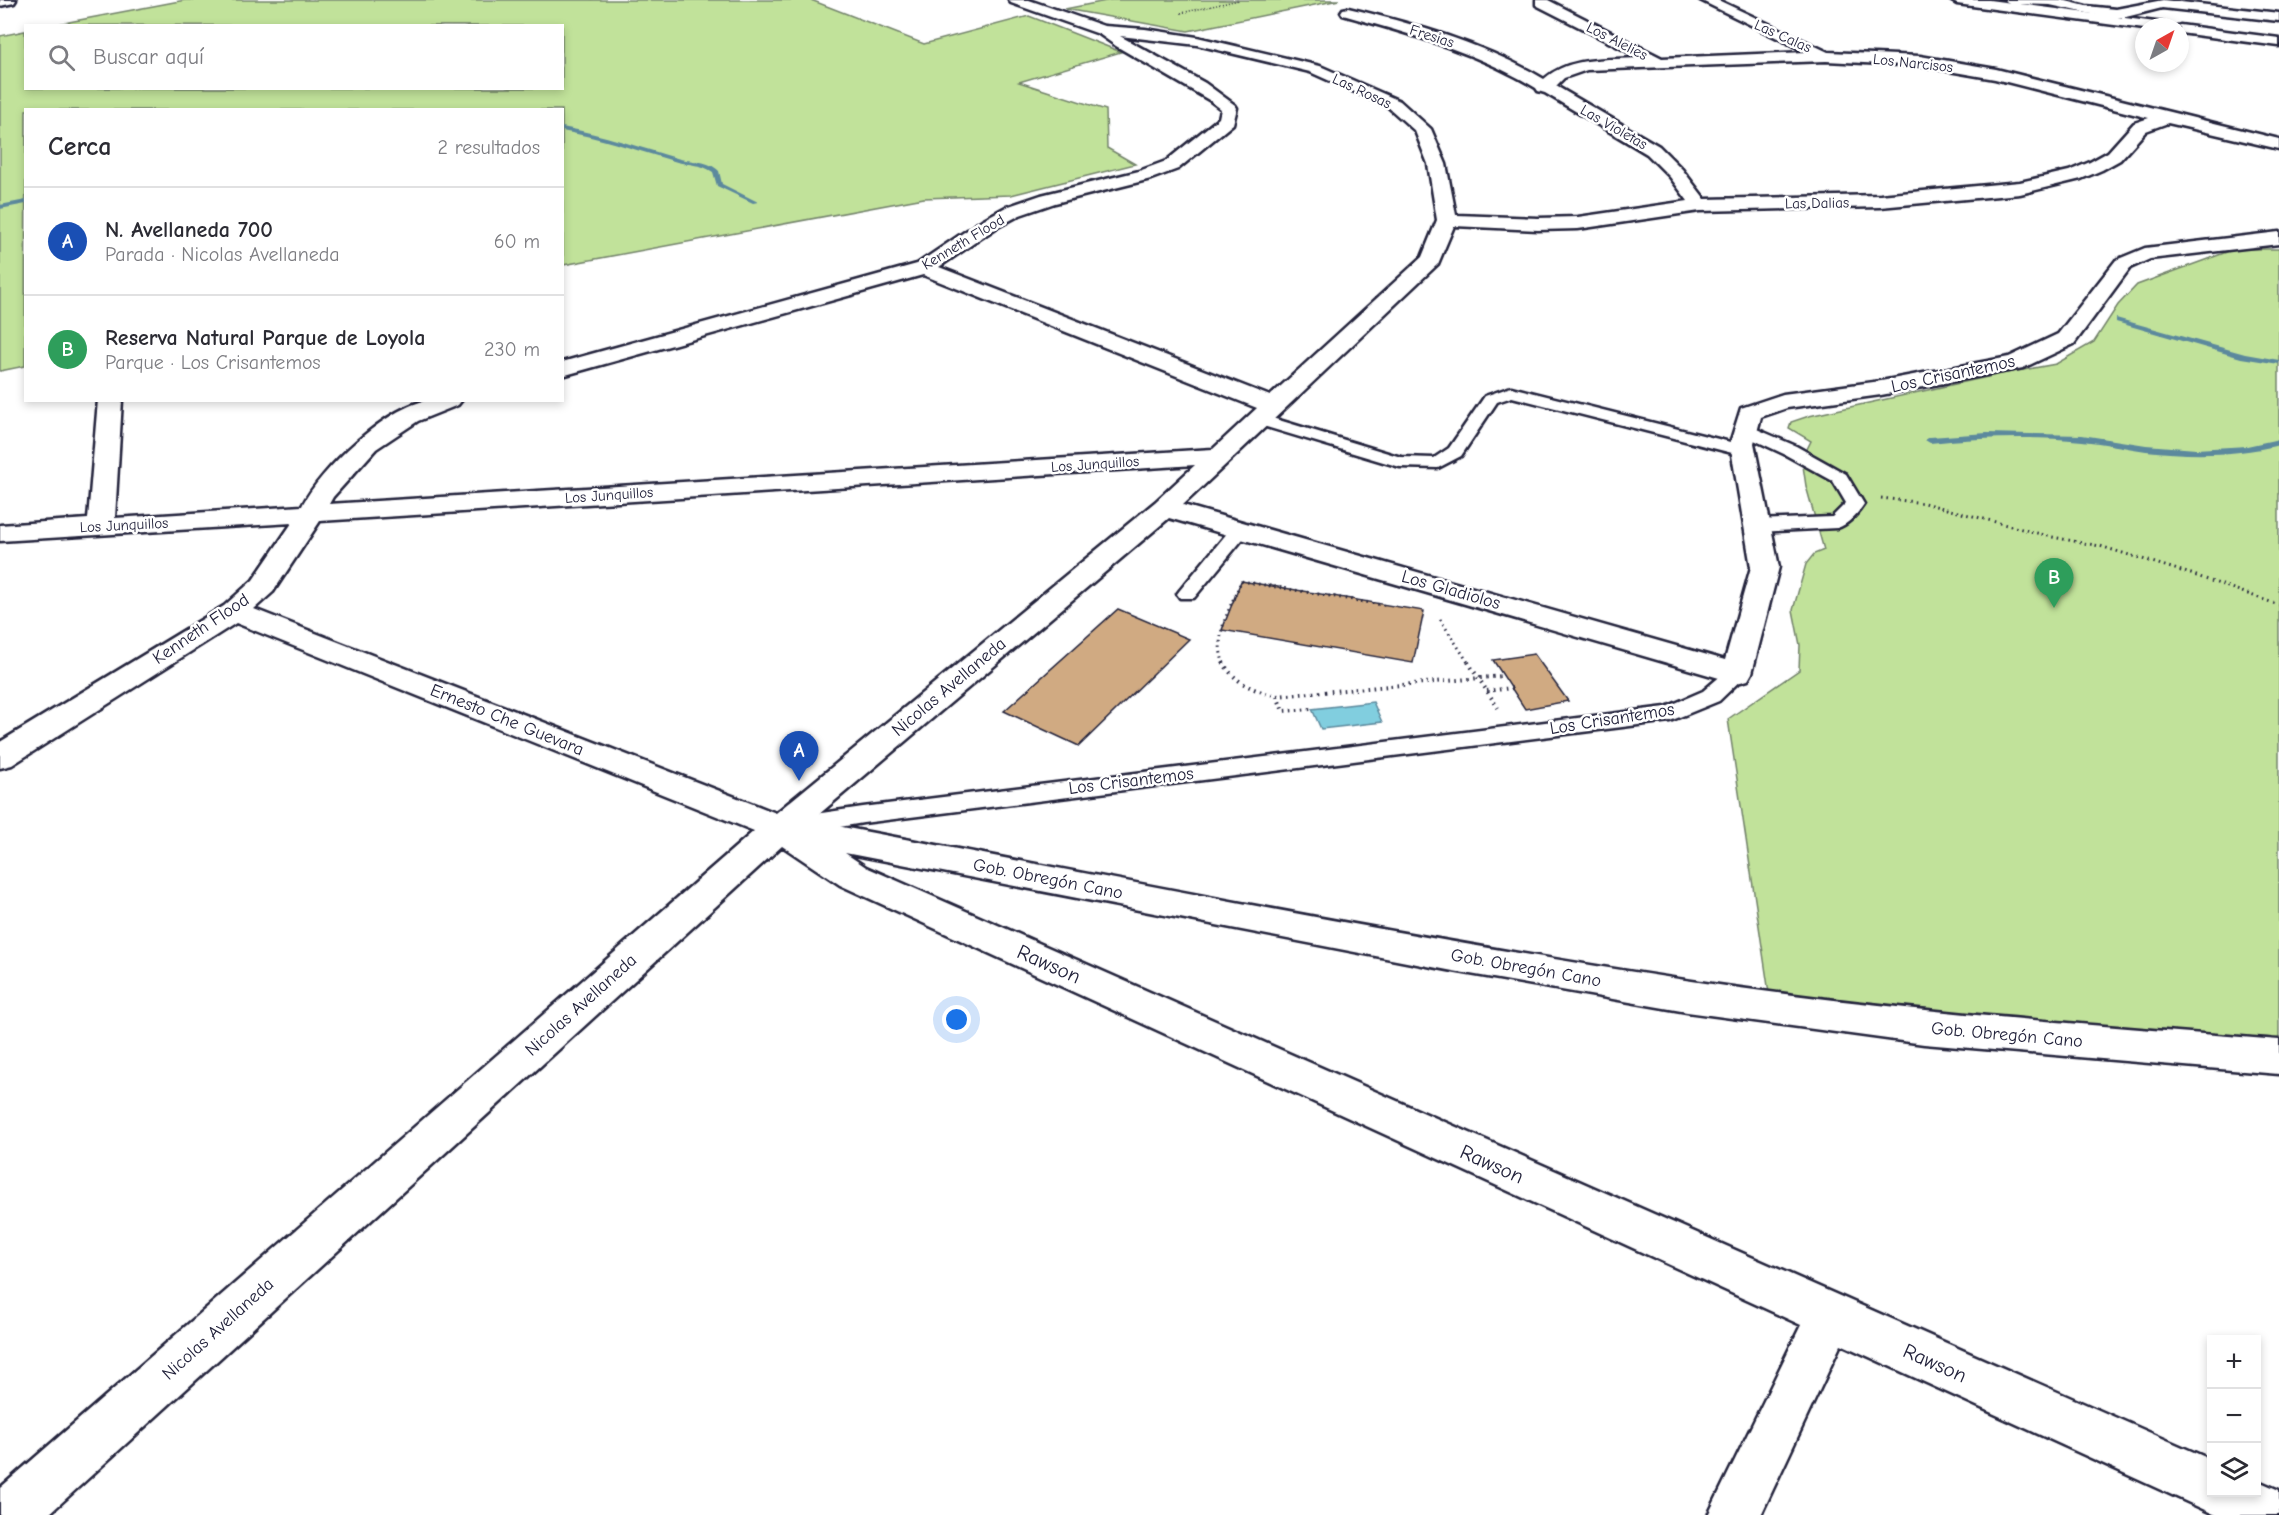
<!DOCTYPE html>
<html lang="es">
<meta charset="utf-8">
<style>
body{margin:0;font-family:"Comic Neue",sans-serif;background:#f2f2f3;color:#2b2b33}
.controls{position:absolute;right:18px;bottom:18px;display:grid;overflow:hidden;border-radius:0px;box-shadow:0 3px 9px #0003}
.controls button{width:54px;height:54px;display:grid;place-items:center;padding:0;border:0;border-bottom:2px solid #e1e1e2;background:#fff;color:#2b2b33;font:30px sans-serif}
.compass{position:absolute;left:2135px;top:18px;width:54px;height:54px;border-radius:50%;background:#fff;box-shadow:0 3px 9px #0003;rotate:40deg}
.you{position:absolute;left:957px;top:1020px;width:21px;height:21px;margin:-15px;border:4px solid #fff;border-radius:50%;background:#1a73e8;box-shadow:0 0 0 9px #1a73e833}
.badge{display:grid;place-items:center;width:39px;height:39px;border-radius:50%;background:#db2777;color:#fff;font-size:20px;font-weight:700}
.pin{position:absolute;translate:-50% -50px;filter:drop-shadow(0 2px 3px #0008)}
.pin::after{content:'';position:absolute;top:32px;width:21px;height:18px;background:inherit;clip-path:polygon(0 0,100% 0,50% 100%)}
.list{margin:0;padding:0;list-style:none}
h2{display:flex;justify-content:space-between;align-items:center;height:78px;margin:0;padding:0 24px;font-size:26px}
h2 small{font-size:20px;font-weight:400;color:#7c7c81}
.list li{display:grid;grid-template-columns:39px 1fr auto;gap:18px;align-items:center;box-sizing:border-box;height:108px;padding:0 24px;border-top:2px solid #e1e1e2}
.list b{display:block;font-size:22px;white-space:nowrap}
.list p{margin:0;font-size:20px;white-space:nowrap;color:#7c7c81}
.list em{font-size:20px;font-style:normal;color:#7c7c81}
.icon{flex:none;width:33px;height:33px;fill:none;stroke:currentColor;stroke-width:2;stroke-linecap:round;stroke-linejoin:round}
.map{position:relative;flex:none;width:2279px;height:1515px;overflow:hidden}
.search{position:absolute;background:#fff;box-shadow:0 3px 9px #0003;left:24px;top:24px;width:540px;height:66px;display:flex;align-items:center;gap:15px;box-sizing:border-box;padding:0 21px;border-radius:0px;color:#7c7c81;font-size:22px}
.panel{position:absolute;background:#fff;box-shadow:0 3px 9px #0003;left:24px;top:108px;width:540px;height:294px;border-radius:0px}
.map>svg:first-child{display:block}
.green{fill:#c1e29a;stroke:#72826a;stroke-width:1.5}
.water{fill:#81cedf;stroke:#5b899d;stroke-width:1.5}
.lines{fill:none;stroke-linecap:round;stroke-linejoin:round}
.stream{fill:#5b899d;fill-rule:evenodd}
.building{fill:#d0aa82;stroke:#22223b;stroke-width:1.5}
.service-casing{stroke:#22223b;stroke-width:5}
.minor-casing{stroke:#22223b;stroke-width:5}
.tertiary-casing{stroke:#22223b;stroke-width:5}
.path-far2{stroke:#22223b;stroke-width:1.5;stroke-dasharray:1 2;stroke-linecap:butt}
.path-far1{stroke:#22223b;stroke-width:3;stroke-dasharray:1.5 4;stroke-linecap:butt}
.path{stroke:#22223b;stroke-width:4;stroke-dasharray:1.5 4.5;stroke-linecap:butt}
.service{fill:#fff;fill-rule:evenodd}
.minor{fill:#fff;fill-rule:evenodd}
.tertiary{fill:#fff;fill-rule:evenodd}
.labels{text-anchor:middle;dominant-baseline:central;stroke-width:5;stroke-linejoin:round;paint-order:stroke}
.far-street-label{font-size:15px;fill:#22223b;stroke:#fff}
.street-label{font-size:18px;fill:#22223b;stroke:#fff}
.near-street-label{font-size:21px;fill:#22223b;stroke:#fff}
</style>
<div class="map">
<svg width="2279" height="1515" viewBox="0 0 2279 1515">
<rect width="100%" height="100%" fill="#fff"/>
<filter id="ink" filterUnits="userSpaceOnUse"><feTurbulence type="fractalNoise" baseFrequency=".0167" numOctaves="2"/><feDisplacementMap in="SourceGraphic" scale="12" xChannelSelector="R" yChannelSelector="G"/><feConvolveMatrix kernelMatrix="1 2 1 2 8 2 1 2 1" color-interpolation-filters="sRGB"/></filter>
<g filter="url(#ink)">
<g class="green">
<polygon points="185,0 811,0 924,44 1029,16 1121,52 1019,82 1106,110 1107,148 1135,164 1011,195 924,198 563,265 562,110 26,110 25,366 0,371 0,36 25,31 26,88 562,88 562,26 53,25"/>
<polygon points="1111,0 1339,0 1188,31 1065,9"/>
<polygon points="2235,249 2279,249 2279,1042 1898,1011 1769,993 1728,719 1799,670 1800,645 1793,610 1806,564 1814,554 1824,550 1806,486 1802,459 1811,441 1789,428 1791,422 1809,416 2001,374 2056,364 2094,342 2118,305 2137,285"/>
</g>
<polygon class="water" points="1373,702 1382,722 1321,729 1312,709"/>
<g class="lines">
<g class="stream">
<path d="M562 127C603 134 641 148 680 159 694 162 708 160 719 171L722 184 758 202 753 203 717 186 713 172C702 164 689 165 677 162 639 151 602 138 562 131Z"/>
<polygon points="26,200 26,204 0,209 0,205"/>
<polygon points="2116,318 2245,354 2279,360 2279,364 2241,358 2116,322"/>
<path d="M1987 433 2082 435 2146 445 2196 449 2247 446 2279 439V445C2236 456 2190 456 2146 451 2125 448 2104 443 2082 441 2032 436 1981 438 1930 443L1925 440 1930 437Z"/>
</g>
</g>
<g class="building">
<polygon points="1241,581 1424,611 1413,663 1222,630"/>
<polygon points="1118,609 1189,639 1079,746 1004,711"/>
<polygon points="1534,654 1568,701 1525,709 1493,660"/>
</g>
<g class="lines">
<g class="service-casing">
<g id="service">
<polygon points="1511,387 1750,447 1753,451 1750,455 1744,456 1512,397 1497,402 1461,456 1438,468 1400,467 1253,423 1251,419 1259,414 1401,457 1434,458 1449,448 1485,396"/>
<path d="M1745 424 1796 446 1846 474 1864 504C1858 513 1848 525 1837 528L1758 532 1751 530 1749 526 1751 522 1758 520 1832 517 1846 503 1833 481 1784 454 1739 433 1737 429Z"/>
<polygon points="1240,524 1247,526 1249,530 1247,534 1194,598 1180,598 1177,594 1180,590 1233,526"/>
<polygon points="1737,666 1744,668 1748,673 1719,701 1670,721 863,823 787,836 779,833 775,827 779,821 787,818 863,807 1666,707 1703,691 1730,668"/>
</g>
</g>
<g class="minor-casing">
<g id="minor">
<polygon points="0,0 16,0 14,3 0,6"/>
<path d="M1009 0H1029L1104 26 1145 29 1197 37 1320 66 1400 101 1431 129 1446 164 1456 215 1538 218 1578 217 1688 201 1670 177 1647 154 1545 93 1538 91 1536 88C1477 52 1409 34 1343 15L1341 12 1343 9 1348 8C1415 24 1485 44 1544 79 1570 56 1608 60 1640 58L1536 5V0H1548L1662 58 1806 52 1700 0H1718L1828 52 1920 56 1996 69 2279 139V149L2168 123 2146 131 2120 160 2102 170 2081 179 2020 194 1880 207 1700 211 1578 229 1538 230 1454 226 1438 264 1183 505 1725 660 1751 567 1730 443 1741 408 1783 394 1881 381 2009 357 2058 334 2116 260 2145 248 2279 232V244L2150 259 2130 268 2074 344 2023 368 1881 395 1787 408 1761 417 1754 443 1779 567 1752 673 1748 680 1737 683 1726 680 1169 518 811 821C1102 876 1392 935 1685 980 1882 1010 2080 1024 2279 1040V1074L1924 1044 1687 1012 1453 971 845 853 866 867 2212 1460V1492H2256V1480L2279 1490V1515H2216L1841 1344 1761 1515H1708L1801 1325 840 885 782 846 48 1515H0V1488L754 831 236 623 12 765 0 768V742L224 606 253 580 292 523 0 541V525L88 519 98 400H122L115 518 302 506C320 470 387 406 429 400 439 399 451 400 462 400L458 405 418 421 376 449 333 497 329 504 1213 449 1257 408 923 275 562 376V362L917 264 982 220 1006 207 1041 195 1139 171 1166 161 1219 118 1221 109 1209 100 1116 46 1099 34 1011 3ZM1120 36 1197 45 1310 72 1388 107 1415 131 1428 164 1437 220 1422 257 1270 396 939 267 996 228 1020 215 1055 203 1151 179 1178 169 1233 124 1237 108 1235 105 1205 83ZM1826 61 1920 66 1995 79 2149 118 2134 123 2108 152 2090 162 2069 171 2020 182 1880 195 1705 199 1682 169 1659 146 1556 86 1564 78 1587 70ZM1195 465 1155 502 776 813 254 609 273 592 320 521Z"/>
<polygon points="2004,0 2062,0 2086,6 2116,9 2163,0 2279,13 2279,21 2162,8 2126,17 2106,17 2050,5 2011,4"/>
</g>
</g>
<g class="tertiary-casing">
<g id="tertiary">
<polygon points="1950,0 1989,0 2163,23 2170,27 2144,29 1957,4"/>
<polygon points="2180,25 2279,38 2279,46 2180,33 2180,27 2174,27"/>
</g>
</g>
<polyline class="path-far2" points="1181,13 1239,0"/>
<g class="path-far1">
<polyline points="1881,498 1924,503 2052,537 2100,546 2191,574 2279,605"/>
<polyline points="1440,619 1469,664"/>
<path d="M1224 664C1212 635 1231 608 1241 581L1388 606"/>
</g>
<g class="path">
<path d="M1223 662C1234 683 1255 691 1277 696L1503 676"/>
<polyline points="1468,662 1498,708"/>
<polyline points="1487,691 1512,688"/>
<polyline points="1277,696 1283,711 1312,709"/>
</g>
<use href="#service" class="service"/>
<use href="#minor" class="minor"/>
<use href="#tertiary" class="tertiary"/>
</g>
</g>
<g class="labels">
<g class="far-street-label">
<text transform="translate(1432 36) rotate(18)">Fresias</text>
<text transform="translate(1783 36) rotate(24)">Las Calas</text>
<text transform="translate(1617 41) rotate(27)">Los Alelies</text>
<text transform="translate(1913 63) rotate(6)">Los Narcisos</text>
<text transform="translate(1362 91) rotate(25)">Las Rosas</text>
<text transform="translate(1614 127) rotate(30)">Las Violetas</text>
<text transform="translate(1817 203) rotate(-1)">Las Dalias</text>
<text transform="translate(963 242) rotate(-31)">Kenneth Flood</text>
<text transform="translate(1095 464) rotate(-4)">Los Junquillos</text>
<text transform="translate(609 495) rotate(-4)">Los Junquillos</text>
<text transform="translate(124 525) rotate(-3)">Los Junquillos</text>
</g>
<g class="street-label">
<text transform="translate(1953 374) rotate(-12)">Los Crisantemos</text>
<text transform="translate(1451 590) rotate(16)">Los Gladiolos</text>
<text transform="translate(201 629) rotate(-34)">Kenneth Flood</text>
<text transform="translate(949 687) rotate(-40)">Nicolas Avellaneda</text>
<text transform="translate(1612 719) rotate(-9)">Los Crisantemos</text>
<text transform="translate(507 720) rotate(22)">Ernesto Che Guevara</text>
<text transform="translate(1131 781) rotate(-7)">Los Crisantemos</text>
<text transform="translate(1048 879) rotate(11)">Gob. Obregón Cano</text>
<text transform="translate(1526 968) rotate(10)">Gob. Obregón Cano</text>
<text transform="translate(581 1005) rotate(-42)">Nicolas Avellaneda</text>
<text transform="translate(2007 1035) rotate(5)">Gob. Obregón Cano</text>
<text transform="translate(218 1329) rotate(-42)">Nicolas Avellaneda</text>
</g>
<g class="near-street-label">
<text transform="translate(1049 964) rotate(24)">Rawson</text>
<text transform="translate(1492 1164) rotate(24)">Rawson</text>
<text transform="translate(1935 1363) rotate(24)">Rawson</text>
</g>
</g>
</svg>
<div class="controls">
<button>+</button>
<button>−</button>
<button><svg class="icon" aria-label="layers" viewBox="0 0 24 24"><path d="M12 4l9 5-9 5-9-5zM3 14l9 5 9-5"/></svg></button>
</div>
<svg class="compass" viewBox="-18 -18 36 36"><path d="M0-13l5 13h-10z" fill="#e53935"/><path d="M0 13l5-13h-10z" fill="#7c7c81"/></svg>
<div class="you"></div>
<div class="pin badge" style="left:799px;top:781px;background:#1a4fb4">A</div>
<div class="pin badge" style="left:2054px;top:608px;background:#2e9e5b">B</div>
<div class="search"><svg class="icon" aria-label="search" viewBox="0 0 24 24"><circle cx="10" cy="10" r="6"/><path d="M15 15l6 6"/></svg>Buscar aquí</div>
<section class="panel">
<h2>Cerca<small>2 resultados</small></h2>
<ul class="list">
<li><span class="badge" style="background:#1a4fb4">A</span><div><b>N. Avellaneda 700</b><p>Parada · Nicolas Avellaneda</p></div><em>60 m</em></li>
<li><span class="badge" style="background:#2e9e5b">B</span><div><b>Reserva Natural Parque de Loyola</b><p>Parque · Los Crisantemos</p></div><em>230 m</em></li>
</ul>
</section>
</div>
